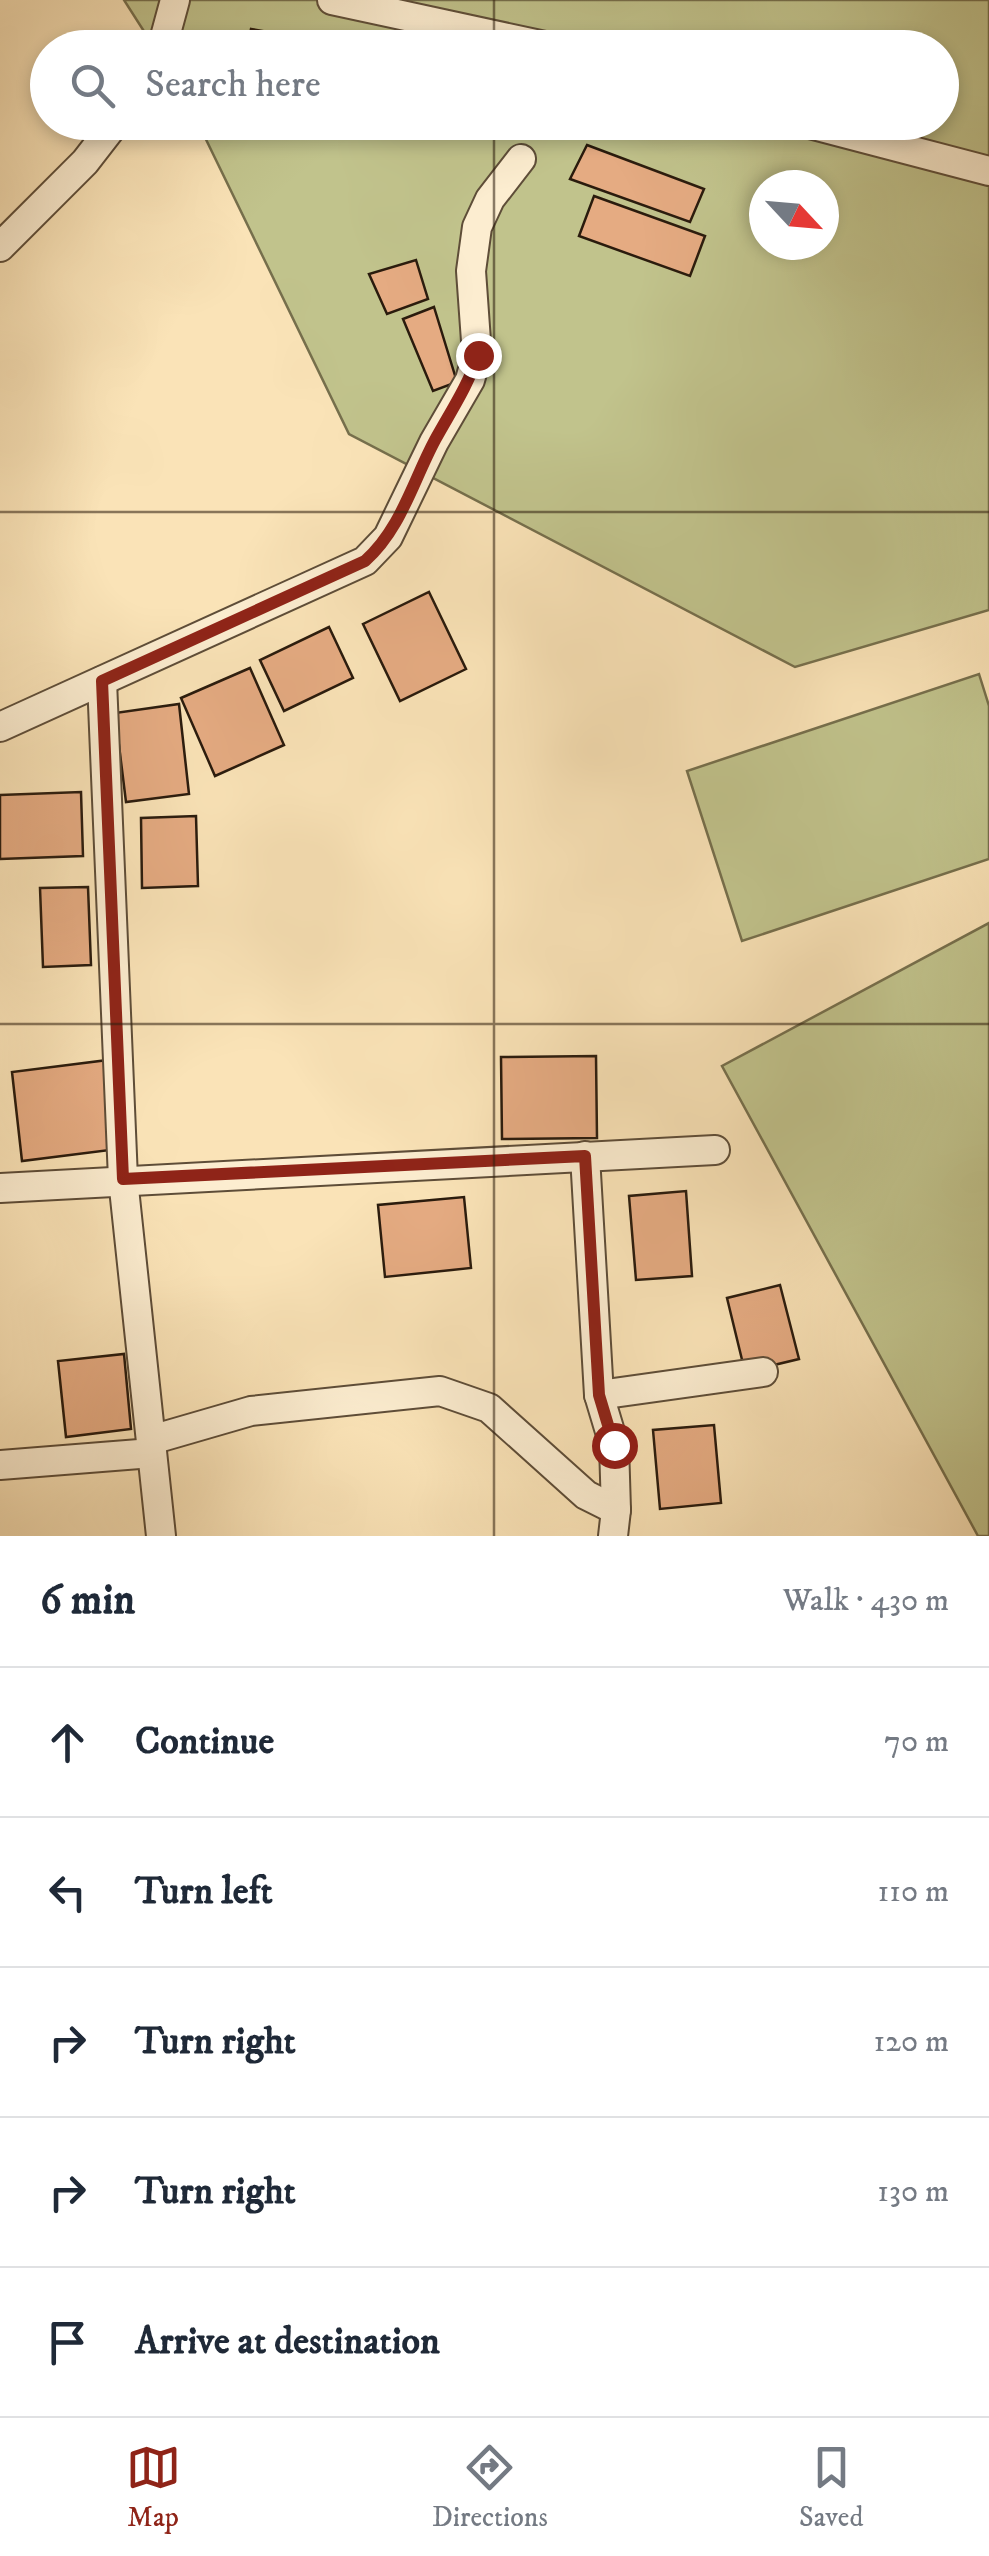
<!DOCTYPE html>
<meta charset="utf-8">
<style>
body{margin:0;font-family:"IM FELL DW Pica",serif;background:#f2f2f3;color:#1f2937}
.compass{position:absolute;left:749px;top:170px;width:90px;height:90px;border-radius:50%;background:#fff;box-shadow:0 5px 15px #0003;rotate:116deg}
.stop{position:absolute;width:30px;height:30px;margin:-22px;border:8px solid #8f2418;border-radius:50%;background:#fff}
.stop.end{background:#8f2418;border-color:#fff;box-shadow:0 2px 10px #0008}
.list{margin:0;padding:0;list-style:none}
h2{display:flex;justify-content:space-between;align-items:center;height:130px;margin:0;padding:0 40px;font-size:42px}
h2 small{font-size:32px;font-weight:400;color:#747a83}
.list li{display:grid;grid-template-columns:65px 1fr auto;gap:30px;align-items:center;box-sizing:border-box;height:150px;padding:0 40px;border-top:2px solid #e0e1e3}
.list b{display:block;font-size:38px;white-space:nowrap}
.list em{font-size:32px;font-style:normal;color:#747a83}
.icon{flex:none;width:55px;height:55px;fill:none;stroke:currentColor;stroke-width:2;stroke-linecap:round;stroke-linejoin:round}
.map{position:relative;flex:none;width:989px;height:1536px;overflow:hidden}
.search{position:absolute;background:#fff;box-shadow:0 5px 15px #0003;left:30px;right:30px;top:30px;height:110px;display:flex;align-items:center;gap:25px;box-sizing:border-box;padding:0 35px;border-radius:55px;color:#747a83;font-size:38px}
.sheet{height:880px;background:#fff}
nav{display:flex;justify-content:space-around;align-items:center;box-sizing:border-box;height:140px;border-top:2px solid #e0e1e3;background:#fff;font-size:28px;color:#747a83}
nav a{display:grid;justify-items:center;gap:5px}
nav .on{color:#8f2418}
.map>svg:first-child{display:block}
.green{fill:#c1c38c;stroke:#766f4c;stroke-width:2.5;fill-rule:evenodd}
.building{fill:#e5ab82;stroke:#2a1b0d;stroke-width:2.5}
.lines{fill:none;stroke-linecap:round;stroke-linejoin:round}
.street-casing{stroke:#5e4d38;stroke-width:32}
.street{stroke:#fcedd0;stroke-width:28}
.route{stroke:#8f2418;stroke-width:12}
.grid{fill:none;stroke:#2a1b0d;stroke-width:2.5;stroke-opacity:0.55}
</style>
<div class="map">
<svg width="989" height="1536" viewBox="0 0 989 1536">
<rect width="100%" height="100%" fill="#fae3b7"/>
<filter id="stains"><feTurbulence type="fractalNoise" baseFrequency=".002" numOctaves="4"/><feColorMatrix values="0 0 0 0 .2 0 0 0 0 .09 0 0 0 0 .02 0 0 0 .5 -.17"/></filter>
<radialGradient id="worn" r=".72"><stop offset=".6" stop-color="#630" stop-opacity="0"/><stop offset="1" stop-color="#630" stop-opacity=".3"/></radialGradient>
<g class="green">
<path d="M124 0H989V610L795 667 349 434 198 123 942 122V48L154 47ZM764 185H824V245H764Z"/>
<polygon points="979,674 989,706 989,859 742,941 687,771"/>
<polygon points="989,923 989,1536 978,1536 722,1066"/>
</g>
<g class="building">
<polygon points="251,29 319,41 317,48 247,48"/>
<polygon points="587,145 704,189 690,222 570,179"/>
<polygon points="594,196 705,236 690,276 579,236"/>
<polygon points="416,260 428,299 387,314 369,274"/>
<polygon points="434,307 457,382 433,391 403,319"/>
<polygon points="429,592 466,669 400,701 363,624"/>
<polygon points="329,627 353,678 284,711 260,660"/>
<polygon points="250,668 284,745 215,776 181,698"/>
<polygon points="179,704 189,794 126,802 115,713"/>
<polygon points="81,792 83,856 0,859 0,795"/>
<polygon points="196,816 198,886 142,888 141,818"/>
<polygon points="88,887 91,965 43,967 40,888"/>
<polygon points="596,1056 597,1138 502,1139 501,1057"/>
<polygon points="108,1060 118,1149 22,1161 12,1072"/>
<polygon points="686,1191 692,1276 636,1280 629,1196"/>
<polygon points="464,1197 471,1268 385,1277 378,1205"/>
<polygon points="780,1285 799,1359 745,1372 727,1298"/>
<polygon points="124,1354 131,1429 66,1437 58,1361"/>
<polygon points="714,1425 721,1503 660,1509 653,1430"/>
</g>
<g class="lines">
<g class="street-casing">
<g id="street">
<polyline points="332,0 554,48"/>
<polyline points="162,48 175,0"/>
<polyline points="802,122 989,171"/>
<polyline points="0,247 85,162 116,122"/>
<polyline points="102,681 123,1179 161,1536"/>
<polyline points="0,727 365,561 388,537 434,442 470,380 477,355 471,271 477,227 490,199 521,159"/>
<polyline points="585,1156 599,1395 614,1445 616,1510 613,1536"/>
<polyline points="0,1188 715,1150"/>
<polyline points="599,1395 763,1372"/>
<polyline points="151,1440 251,1411 440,1391 489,1408 586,1495 616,1510"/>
<polyline points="0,1465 152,1453"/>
</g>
</g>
<use href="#street" class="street"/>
</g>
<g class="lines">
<path class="route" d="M478 355C468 386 451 411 435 440 413 481 401 529 365 561L102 681 123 1179 585 1156 599 1395 614 1445"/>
</g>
<path class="grid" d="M494 0V48M494 122V1536M0 512H989M0 1024H989"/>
<rect width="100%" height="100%" filter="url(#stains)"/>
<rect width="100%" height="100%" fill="url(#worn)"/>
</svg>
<svg class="compass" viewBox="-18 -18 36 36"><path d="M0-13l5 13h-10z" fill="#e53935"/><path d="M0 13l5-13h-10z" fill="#747a83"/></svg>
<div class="stop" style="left:614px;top:1445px"></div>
<div class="stop end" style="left:478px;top:355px"></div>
<div class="search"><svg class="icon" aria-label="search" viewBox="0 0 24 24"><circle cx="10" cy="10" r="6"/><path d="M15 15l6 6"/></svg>Search here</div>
</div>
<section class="sheet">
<h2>6 min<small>Walk · 430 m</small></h2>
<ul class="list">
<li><svg class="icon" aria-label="ahead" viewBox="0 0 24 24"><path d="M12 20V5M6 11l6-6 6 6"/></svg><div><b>Continue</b></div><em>70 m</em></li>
<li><svg class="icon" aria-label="left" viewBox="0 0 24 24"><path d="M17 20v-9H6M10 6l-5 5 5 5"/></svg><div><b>Turn left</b></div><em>110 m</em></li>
<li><svg class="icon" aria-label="right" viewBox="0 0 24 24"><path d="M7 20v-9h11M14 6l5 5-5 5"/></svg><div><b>Turn right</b></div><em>120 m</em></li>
<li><svg class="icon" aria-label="right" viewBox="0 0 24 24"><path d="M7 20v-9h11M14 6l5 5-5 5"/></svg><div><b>Turn right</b></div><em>130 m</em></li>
<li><svg class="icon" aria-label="arrive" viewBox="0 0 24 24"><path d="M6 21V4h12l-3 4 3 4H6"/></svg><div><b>Arrive at destination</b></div></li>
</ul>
</section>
<nav>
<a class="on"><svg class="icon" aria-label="map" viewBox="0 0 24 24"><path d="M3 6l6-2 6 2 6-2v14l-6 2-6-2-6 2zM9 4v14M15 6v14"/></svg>Map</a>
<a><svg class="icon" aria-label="directions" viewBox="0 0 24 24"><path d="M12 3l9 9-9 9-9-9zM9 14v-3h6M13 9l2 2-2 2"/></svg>Directions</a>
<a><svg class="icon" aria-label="saved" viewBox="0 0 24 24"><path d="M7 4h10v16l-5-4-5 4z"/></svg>Saved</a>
</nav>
